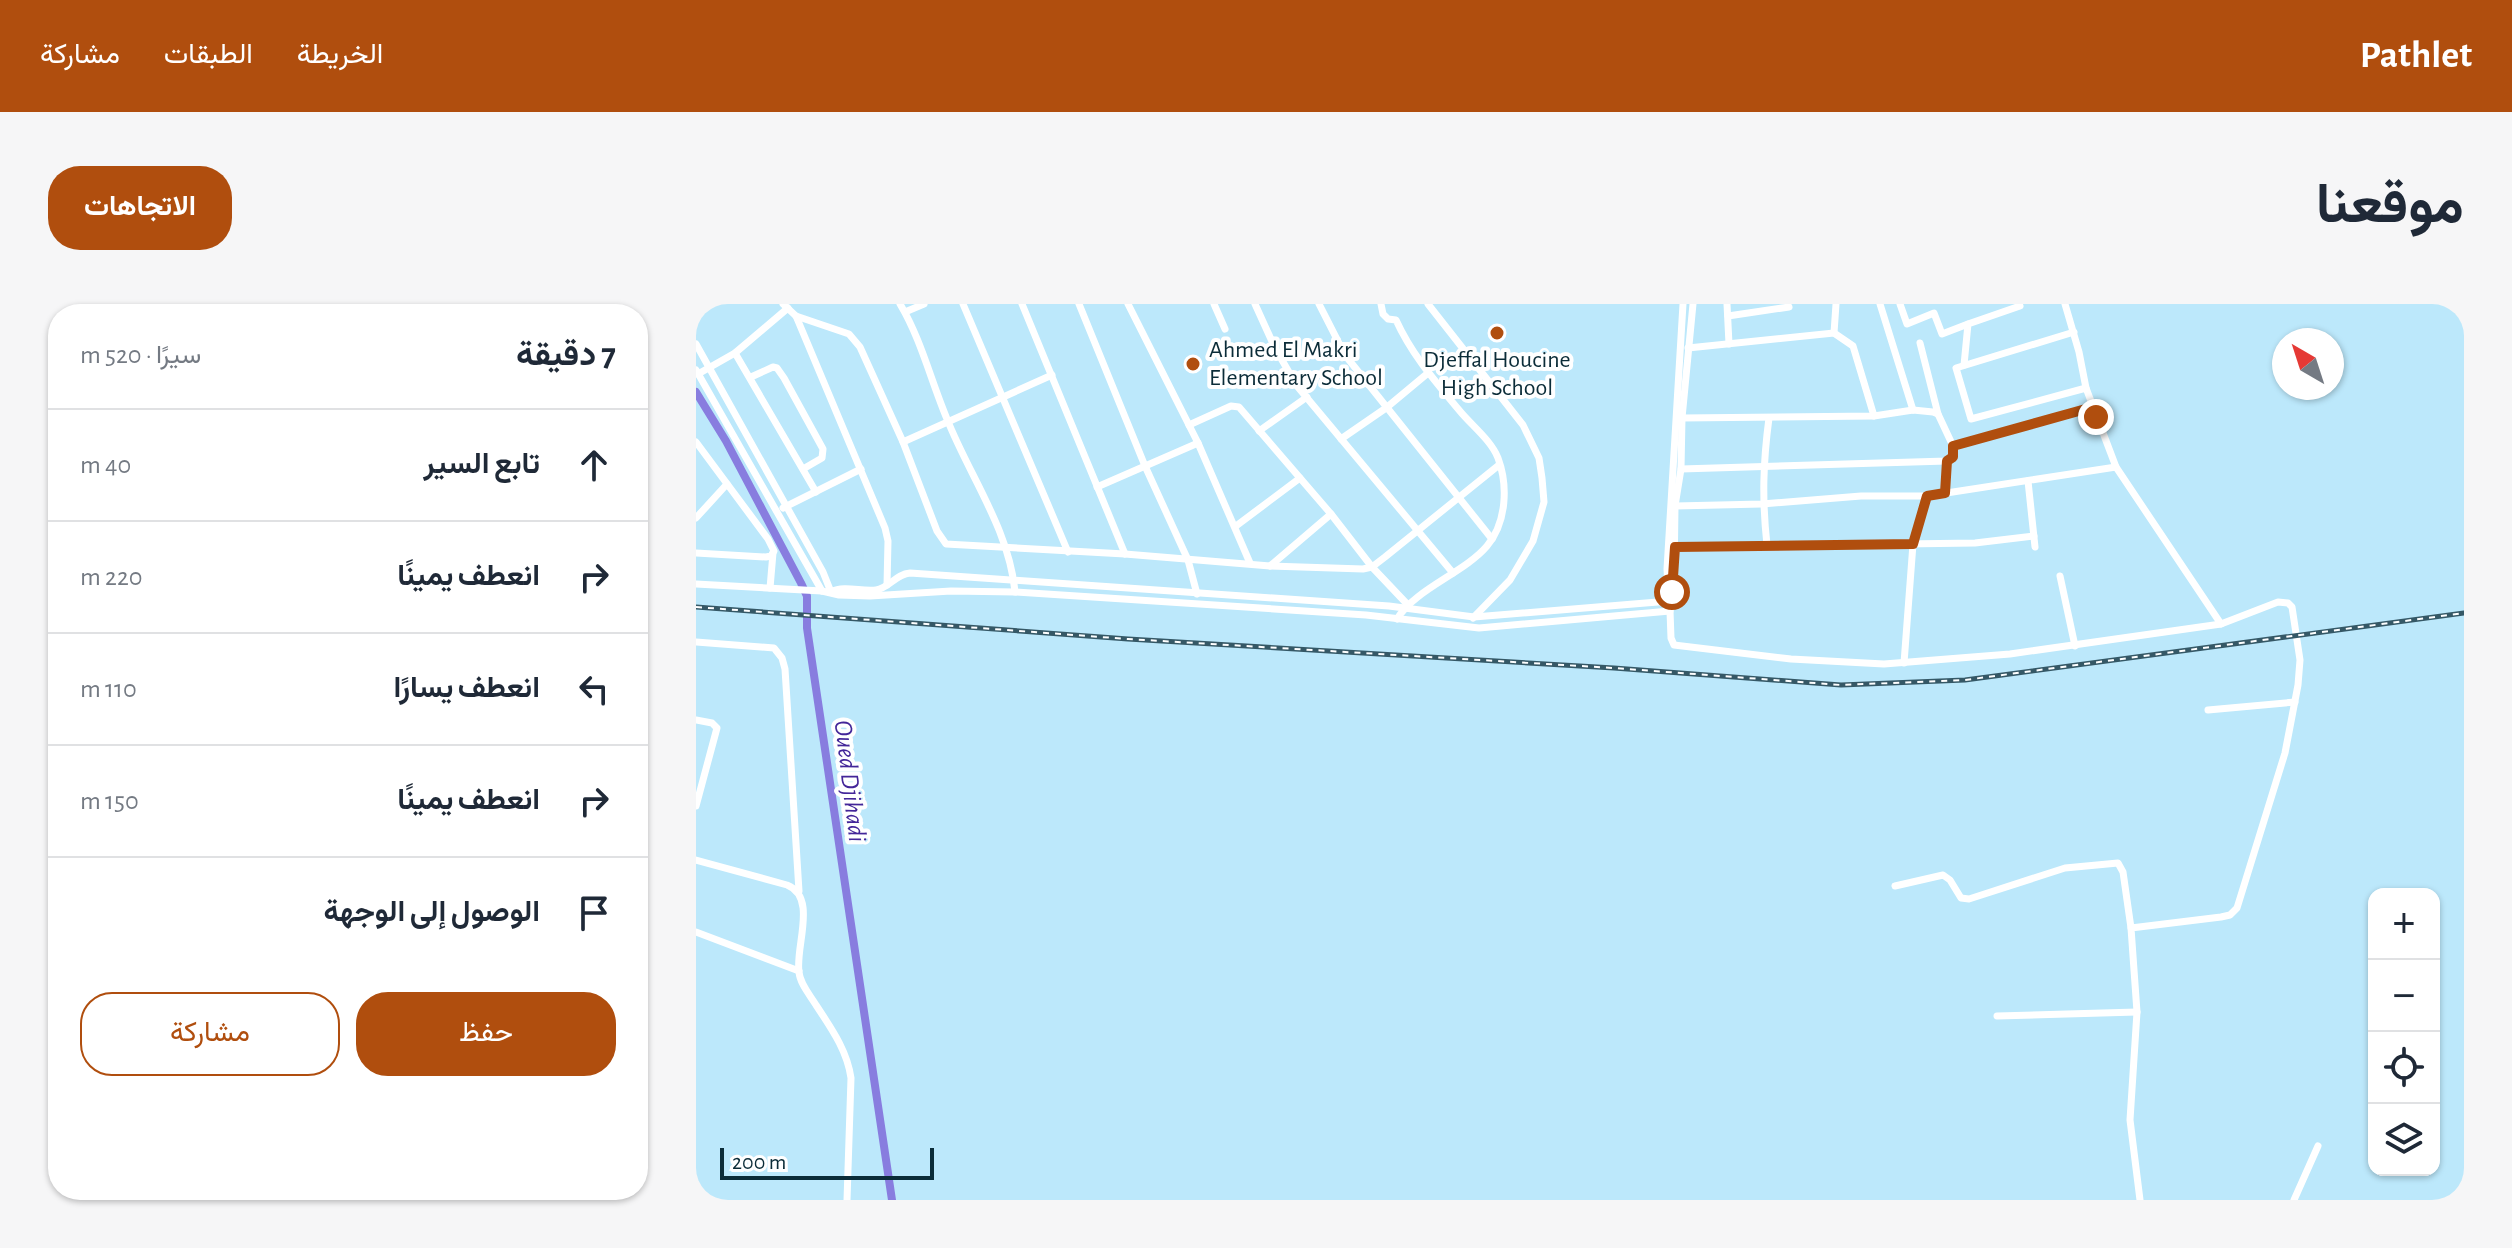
<!DOCTYPE html>
<html lang="ar">
<meta charset="utf-8">
<style>
body{margin:0;font-family:"Alegreya Sans",Vazirmatn,sans-serif;background:#f6f6f7;color:#1f2937;direction:rtl}
.controls{position:absolute;right:24px;bottom:24px;display:grid;overflow:hidden;border-radius:16px;box-shadow:0 2px 6px #0004}
.controls button{width:72px;height:72px;display:grid;place-items:center;padding:0;border:0;border-bottom:2px solid #e0e1e3;background:#fff;color:#1f2937;font:40px sans-serif}
.compass{position:absolute;left:1576px;top:24px;width:72px;height:72px;border-radius:50%;background:#fff;box-shadow:0 2px 6px #0004;rotate:321deg}
.scale{position:absolute;left:24px;bottom:20px;width:214px;box-sizing:border-box;padding-left:8px;border:4px solid #0b2c38;border-top:0;font-size:22px;line-height:28px;white-space:nowrap;color:#0b2c38;-webkit-text-stroke:6px #fff;paint-order:stroke}
.stop{position:absolute;width:24px;height:24px;margin:-18px;border:6px solid #b04e0e;border-radius:50%;background:#fff}
.stop.end{background:#b04e0e;border-color:#fff;box-shadow:0 2px 8px #0008}
.list{margin:0;padding:0;list-style:none}
h2{display:flex;justify-content:space-between;align-items:center;height:104px;margin:0;padding:0 32px;font-size:34px}
h2 small{font-size:26px;font-weight:400;color:#747a83}
.list li{display:grid;grid-template-columns:52px 1fr auto;gap:24px;align-items:center;box-sizing:border-box;height:112px;padding:0 32px;border-top:2px solid #e0e1e3}
.list b{display:block;font-size:30px;white-space:nowrap}
.list em{font-size:26px;font-style:normal;color:#747a83}
.actions{display:flex;gap:16px;padding:24px 32px}
.actions a{flex:1;padding:18px 0;border:2px solid #b04e0e;border-radius:32px;text-align:center;font-size:28px;color:#b04e0e}
.actions .main{background:#b04e0e;color:#fff}
.icon{flex:none;width:44px;height:44px;fill:none;stroke:currentColor;stroke-width:2;stroke-linecap:round;stroke-linejoin:round}
.map{position:relative;flex:none;width:1768px;height:896px;overflow:hidden;direction:ltr;border-radius:32px}
header{display:flex;align-items:center;gap:48px;box-sizing:border-box;height:112px;padding:0 40px;background:#b04e0e;color:#fff}
header strong{font-size:38px}
nav{display:flex;gap:44px;margin-inline-start:auto;font-size:28px}
.intro{display:flex;align-items:center;justify-content:space-between;box-sizing:border-box;height:192px;padding:0 48px}
h1{margin:0;font-size:56px}
.button{padding:20px 36px;border-radius:32px;background:#b04e0e;color:#fff;font-size:28px;font-weight:700}
main{display:flex;gap:48px;padding:0 48px}
aside{flex:1;background:#fff;border-radius:32px;box-shadow:0 2px 6px #0004}
.map>svg:first-child{display:block}
.lines{fill:none;stroke-linecap:round;stroke-linejoin:round}
.canal{stroke:#887ddf;stroke-width:8}
.minor{stroke:#fff;stroke-width:7}
.rail-casing{stroke:#355866;stroke-width:5}
.rail{stroke:#fff;stroke-width:2;stroke-dasharray:6;stroke-linecap:butt}
.route{stroke:#b04e0e;stroke-width:10}
.poi-dot{fill:#b04e0e;stroke:#fff;stroke-width:3}
.labels{text-anchor:middle;dominant-baseline:central;stroke-width:8;stroke-linejoin:round;paint-order:stroke}
.poi-label{font-size:24px;fill:#0b2c38;stroke:#fff;text-anchor:start}
.water-label{font-size:26px;font-style:italic;fill:#432699;stroke:#fff}
</style>
<header>
<strong>Pathlet</strong>
<nav><a>الخريطة</a><a>الطبقات</a><a>مشاركة</a></nav>
</header>
<div class="intro"><h1>موقعنا</h1><a class="button">الاتجاهات</a></div>
<main>
<div class="map">
<svg width="1768" height="896" viewBox="0 0 1768 896">
<rect width="100%" height="100%" fill="#bce8fb"/>
<g class="lines">
<polyline class="canal" points="0,88 30,137 105,279 111,292 111,324 196,896"/>
<g class="minor">
<polyline points="87,0 100,12 189,224 192,237 191,281"/>
<path d="M204 0C225 35 235 77 251 115 274 173 313 225 319 288"/>
<polyline points="267,0 372,248"/>
<polyline points="326,0 429,250"/>
<polyline points="383,0 449,162 492,256 501,290"/>
<polyline points="432,0 502,139 554,259"/>
<polyline points="518,0 529,25"/>
<polyline points="559,0 579,44 601,82 757,269"/>
<polyline points="623,0 649,51 796,235"/>
<path d="M685 0 687 10 692 15 700 16C716 51 739 77 763 106 775 121 795 136 802 154 812 181 811 218 791 242 768 269 719 285 701 315"/>
<polyline points="732,0 827,121 843,154 846,174 848,198 837,237 814,276 777,314"/>
<polyline points="997,0 986,114 985,165 979,202 978,276 974,307 975,334 978,341 1095,355 1188,360 1314,350 1525,320"/>
<polyline points="1031,0 1033,40"/>
<polyline points="1140,0 1138,29 1157,42 1178,112"/>
<polyline points="1184,0 1217,106"/>
<polyline points="1204,0 1211,20 1238,9 1246,30 1272,20"/>
<polyline points="1369,0 1383,48 1390,84 1420,163 1525,320 1582,298 1592,299 1596,303 1604,356 1602,381 1589,449 1541,604 1534,611 1525,613 1435,624 1441,708 1434,816 1444,896"/>
<polyline points="209,8 228,0"/>
<polyline points="100,12 153,30 164,43 207,138 241,227 250,240 429,250 574,262 667,265 676,263 689,253 803,161"/>
<polyline points="1032,12 1093,3"/>
<polyline points="1378,28 1260,64 1275,115 1390,84"/>
<polyline points="1224,39 1242,110"/>
<polyline points="0,40 127,268 135,288"/>
<polyline points="992,44 1138,29"/>
<polyline points="39,49 120,188"/>
<polyline points="1268,61 1272,20 1324,2"/>
<polyline points="0,66 126,287"/>
<polyline points="2,70 39,49 92,4"/>
<polyline points="55,73 77,63 81,64 88,74 127,145 126,154 107,165"/>
<polyline points="986,114 1178,112 1217,106 1237,108 1242,110 1257,142"/>
<polyline points="493,121 535,102 543,103 635,210 676,263 712,301"/>
<polyline points="563,127 611,93"/>
<polyline points="645,135 690,104 732,69"/>
<polyline points="0,138 72,235 78,247 75,252 70,253 0,249"/>
<polyline points="207,138 356,71"/>
<polyline points="985,165 1251,157 1257,153 1257,142 1397,103"/>
<polyline points="1332,177 1339,243"/>
<polyline points="401,183 502,139"/>
<polyline points="1249,189 1251,157"/>
<polyline points="979,202 1066,200 1165,192 1231,192 1420,163"/>
<polyline points="87,204 165,165"/>
<polyline points="0,214 31,180"/>
<polyline points="540,222 604,174"/>
<path d="M1071 241C1066 196 1067 159 1073 114"/>
<polyline points="979,243 1279,239 1338,232"/>
<polyline points="574,262 635,210"/>
<polyline points="1364,272 1379,342"/>
<polyline points="0,280 126,287 143,291 174,292 255,287 319,288 670,311 783,324 974,307"/>
<polyline points="74,284 77,249"/>
<path d="M135 288C149 281 165 288 180 286 193 284 200 270 214 269L693 302 778 313 974 297"/>
<polyline points="975,290 972,282 971,265 987,0"/>
<polyline points="0,338 78,344 86,354 89,365 103,587"/>
<polyline points="1208,359 1217,240 1231,192"/>
<polyline points="1512,406 1599,398"/>
<polyline points="0,416 16,419 21,424 0,502"/>
<path d="M0 556 91 581C122 593 99 643 103 668 104 680 114 691 120 701 135 724 151 746 155 774L151 896"/>
<polyline points="1199,582 1247,571 1254,576 1265,594 1273,595 1369,564 1422,559 1427,568 1435,624"/>
<polyline points="0,628 103,667"/>
<polyline points="1301,712 1441,708"/>
<polyline points="1598,896 1622,842"/>
</g>
<g class="rail-casing">
<polyline id="rail" points="0,303 432,335 918,364 1145,381 1269,376 1768,309"/>
</g>
<use href="#rail" class="rail"/>
</g>
<g class="lines">
<polyline class="route" points="976,288 979,243 1217,240 1231,192 1249,189 1251,157 1257,153 1257,142 1397,103 1400,113"/>
</g>
<g class="poi-dot">
<circle cx="801" cy="29" r="8"/>
<circle cx="497" cy="60" r="8"/>
</g>
<g class="labels">
<g class="poi-label">
<text x="513" y="46">Ahmed El Makri<tspan x="513" dy="28">Elementary School</tspan></text>
<text x="801" y="56" text-anchor="middle">Djeffal Houcine<tspan x="801" dy="28">High School</tspan></text>
</g>
<g class="water-label">
<text transform="translate(154 477) rotate(83)">Oued Djihadi</text>
</g>
</g>
</svg>
<div class="controls">
<button>+</button>
<button>−</button>
<button><svg class="icon" aria-label="locate" viewBox="0 0 24 24"><circle cx="12" cy="12" r="6"/><path d="M12 2v4M12 18v4M2 12h4M18 12h4"/></svg></button>
<button><svg class="icon" aria-label="layers" viewBox="0 0 24 24"><path d="M12 4l9 5-9 5-9-5zM3 14l9 5 9-5"/></svg></button>
</div>
<svg class="compass" viewBox="-18 -18 36 36"><path d="M0-13l5 13h-10z" fill="#e53935"/><path d="M0 13l5-13h-10z" fill="#747a83"/></svg>
<div class="scale">200 m</div>
<div class="stop" style="left:976px;top:288px"></div>
<div class="stop end" style="left:1400px;top:113px"></div>
</div>
<aside>
<h2>7 دقيقة<small>سيرًا · 520 m</small></h2>
<ul class="list">
<li><svg class="icon" aria-label="ahead" viewBox="0 0 24 24"><path d="M12 20V5M6 11l6-6 6 6"/></svg><div><b>تابع السير</b></div><em>40 m</em></li>
<li><svg class="icon" aria-label="right" viewBox="0 0 24 24"><path d="M7 20v-9h11M14 6l5 5-5 5"/></svg><div><b>انعطف يمينًا</b></div><em>220 m</em></li>
<li><svg class="icon" aria-label="left" viewBox="0 0 24 24"><path d="M17 20v-9H6M10 6l-5 5 5 5"/></svg><div><b>انعطف يسارًا</b></div><em>110 m</em></li>
<li><svg class="icon" aria-label="right" viewBox="0 0 24 24"><path d="M7 20v-9h11M14 6l5 5-5 5"/></svg><div><b>انعطف يمينًا</b></div><em>150 m</em></li>
<li><svg class="icon" aria-label="arrive" viewBox="0 0 24 24"><path d="M6 21V4h12l-3 4 3 4H6"/></svg><div><b>الوصول إلى الوجهة</b></div></li>
</ul>
<div class="actions"><a class="main">حفظ</a><a>مشاركة</a></div>
</aside>
</main>
